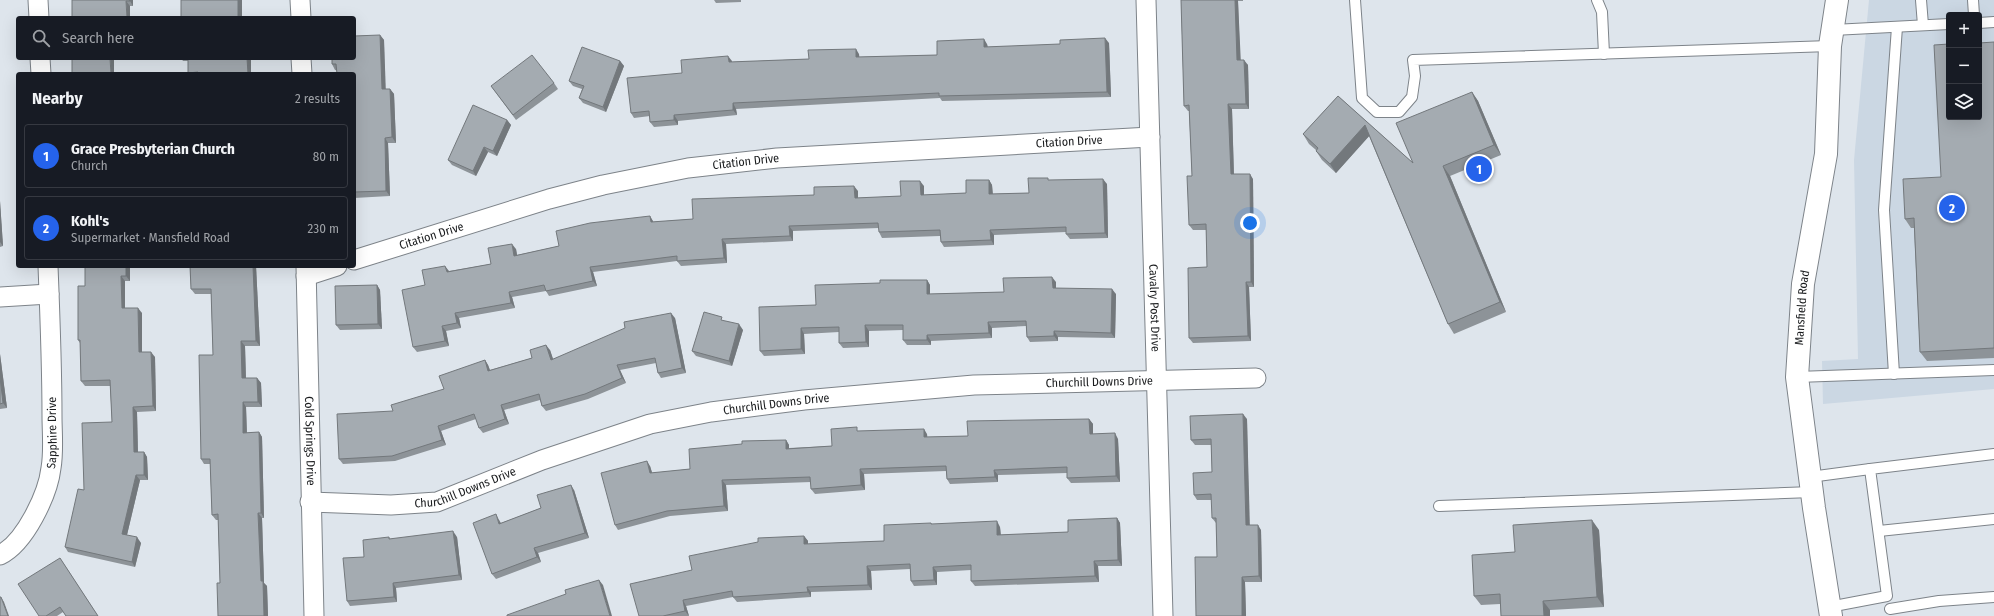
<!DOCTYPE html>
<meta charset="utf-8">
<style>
body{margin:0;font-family:"Fira Sans Condensed",sans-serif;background:#242831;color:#f1f3f6}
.controls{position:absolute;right:12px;top:12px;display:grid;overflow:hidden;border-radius:4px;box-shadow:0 4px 16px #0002}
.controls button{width:36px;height:36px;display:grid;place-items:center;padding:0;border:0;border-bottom:1px solid #363941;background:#171b24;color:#f1f3f6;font:20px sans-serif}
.you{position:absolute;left:1250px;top:223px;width:14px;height:14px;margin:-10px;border:3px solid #fff;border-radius:50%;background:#1a73e8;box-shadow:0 0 0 6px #1a73e833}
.badge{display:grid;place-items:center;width:26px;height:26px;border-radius:50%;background:#2563eb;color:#fff;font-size:13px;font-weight:700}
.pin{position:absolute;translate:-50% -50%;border:2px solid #fff;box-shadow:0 1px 4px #0006}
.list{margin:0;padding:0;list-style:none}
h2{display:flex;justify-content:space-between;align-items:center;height:52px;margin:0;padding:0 16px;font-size:17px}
h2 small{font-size:13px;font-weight:400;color:#9ea1a6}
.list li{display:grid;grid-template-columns:26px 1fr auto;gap:12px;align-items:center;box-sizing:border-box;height:64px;margin:0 8px 8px;padding:0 8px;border:1px solid #363941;border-radius:4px}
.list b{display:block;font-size:15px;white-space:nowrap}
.list p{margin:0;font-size:13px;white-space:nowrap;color:#9ea1a6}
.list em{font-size:13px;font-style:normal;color:#9ea1a6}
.icon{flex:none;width:22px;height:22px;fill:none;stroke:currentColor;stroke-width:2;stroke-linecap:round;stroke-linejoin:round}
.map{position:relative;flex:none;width:1994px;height:616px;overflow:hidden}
.search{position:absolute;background:#171b24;box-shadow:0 4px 16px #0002;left:16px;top:16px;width:340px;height:44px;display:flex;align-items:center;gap:10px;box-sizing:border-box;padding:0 14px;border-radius:4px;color:#9ea1a6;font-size:15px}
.panel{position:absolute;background:#171b24;box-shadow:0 4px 16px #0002;left:16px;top:72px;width:340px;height:196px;border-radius:4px}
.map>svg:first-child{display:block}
.built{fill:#cbd7e3;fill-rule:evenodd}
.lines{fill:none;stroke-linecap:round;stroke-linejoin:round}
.lane-casing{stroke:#7d8389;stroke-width:12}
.street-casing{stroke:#7d8389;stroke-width:21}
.secondary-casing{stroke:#7d8389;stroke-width:24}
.lane{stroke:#fff;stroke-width:10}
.street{stroke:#fff;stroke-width:19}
.secondary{stroke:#fff;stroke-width:22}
.wall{fill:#8d9398}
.shaded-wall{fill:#73787c}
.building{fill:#a4abb1;stroke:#73787c}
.labels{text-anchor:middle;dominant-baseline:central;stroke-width:3;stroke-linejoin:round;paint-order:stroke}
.street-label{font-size:12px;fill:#1a1c1e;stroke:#fff}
</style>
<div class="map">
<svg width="1994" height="616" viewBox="0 0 1994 616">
<rect width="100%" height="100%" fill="#dee5ec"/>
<path class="built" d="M1869 0H1994V389L1823 404 1822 361 1858 359 1854 160ZM1949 15H1979V117H1949Z"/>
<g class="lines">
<g class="lane-casing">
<g id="lane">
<polyline points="1355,0 1362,98 1377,112 1399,112 1412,97 1415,76 1413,60 1830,46"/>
<polyline points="1597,0 1602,12 1604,54"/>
<polyline points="1921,0 1923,25"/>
<polyline points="1973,0 1974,15"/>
<polyline points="1979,23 1994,22"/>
<polyline points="1833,30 1949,24"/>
<polyline points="1894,374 1884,210 1897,27"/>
<polyline points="1797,377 1994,370"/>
<polyline points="1810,477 1870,469"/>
<polyline points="1439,506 1812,492"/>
<polyline points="1879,531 1994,519"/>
<polyline points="1829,607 1887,596 1870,469 1994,454"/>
<polyline points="1890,609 1939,601 1994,597"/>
</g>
</g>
<g class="street-casing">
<g id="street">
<polyline points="38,0 39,18"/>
<polyline points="300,0 301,18"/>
<path id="s1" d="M1146 0 1163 616"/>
<polyline points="40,58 41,74"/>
<polyline points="301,58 302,74"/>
<path id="s2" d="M354 260 549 199 603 185 688 168 777 158 1150 137"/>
<path id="s3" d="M306 266 314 616"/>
<polyline points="306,276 337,266"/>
<polyline points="0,297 49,294"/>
<path id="s4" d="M310 502 391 505 437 502 542 460 650 424 711 412 804 400 974 385 1256 378"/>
<path id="s5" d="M0 555C25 543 48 494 51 468 54 451 52 433 52 416 52 366 50 316 48 266"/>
</g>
</g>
<g class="secondary-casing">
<g id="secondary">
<path id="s6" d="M1831 616 1814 508 1797 377 1803 284 1826 154 1830 46 1837 0"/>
</g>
</g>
<use href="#lane" class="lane"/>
<use href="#street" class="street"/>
<use href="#secondary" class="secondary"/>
</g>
<g class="wall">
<polygon points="72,0 133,0 133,6 130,6"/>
<polygon points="714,0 741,0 741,2 716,3"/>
<polygon points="1181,0 1243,0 1243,1 1238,1 1240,60 1248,65 1249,109 1232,109 1234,174 1253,179 1254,287 1249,287 1251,341 1193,343 1189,338 1207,267 1206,230 1193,230 1189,225 1192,176 1189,111 1188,111 1184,106"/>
<polygon points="380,35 384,40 385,89 390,89 394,94 396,143 388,143 390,196 354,198 354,74 335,70 332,64"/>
<polygon points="1994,42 1994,358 1927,361 1920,352 1914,228 1911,228 1905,219 1941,177"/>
<polygon points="1109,43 1111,97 942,101 940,98 736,109 737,115 678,121 678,125 654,127 650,122 650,116 634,118 631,113 682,73 732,61 732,62 809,59 859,54 859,57 937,55 987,44 988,47"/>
<polygon points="181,58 251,58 251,74 189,74 188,73 188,61 183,61"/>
<polygon points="620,61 624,66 606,112 583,103 579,98 582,89 573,86 569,81"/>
<polygon points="554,83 558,89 516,120 491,86"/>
<polygon points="1472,92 1478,101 1501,155 1450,176 1506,312 1454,334 1448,324 1369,136 1336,173 1322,160 1316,151 1316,150 1309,144 1303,134 1338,96 1413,163"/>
<polygon points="507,120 511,125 497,156 488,152 476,176 452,165 448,160"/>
<polygon points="989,180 992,185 993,194 1029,193 1050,180 1107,184 1108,238 1070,239 1066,234 1066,232 994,235 994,245 944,247 941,242 940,236 882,238 879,232 879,228 793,231 793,241 726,244 727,263 681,266 677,261 593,272 597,286 549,296 546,291 512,297 515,308 459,318 461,328 446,331 449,346 417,352 413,347 425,285 449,271 491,264 516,249 517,255 559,246 650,216 653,222 693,219 814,195 858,191 858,198 901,196 924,186 924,195 966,193"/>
<polygon points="0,201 3,246 0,247"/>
<polygon points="130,266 130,281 125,281 125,308 142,313 142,352 155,357 156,411 137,412 138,452 144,452 147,457 148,480 140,480 127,535 141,543 135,567 68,552 65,547 84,490 112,422 110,386 85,386 81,381 80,343 78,340 85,286"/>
<polygon points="190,266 256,266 260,346 245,346 246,378 257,378 261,383 262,407 246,407 247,433 259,432 262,437 264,518 262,518 264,583 267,586 268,616 218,616 220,583 218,520 216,520 212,515 210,464 204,464 201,459 213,355 211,294 195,294 191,289"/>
<polygon points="927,280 930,285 930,294 1004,292 1056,282 1056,288 1116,294 1115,338 1058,337 1058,341 1030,342 1027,337 1026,326 992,328 992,338 931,341 931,345 907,345 903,340 903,330 869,331 869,347 843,348 839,343 839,332 804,334 805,354 764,356 760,351 816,305 880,283"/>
<polygon points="377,285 380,290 382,329 340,330 336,325"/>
<polygon points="675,318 686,373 661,378 658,373 656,363 620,370 626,383 588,399 546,411 542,406 540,400 504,410 509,424 483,433 479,428 476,419 441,431 446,445 395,461 343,464 339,459 393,411 444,389 485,360 488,365 490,370 532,358 550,350 553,359"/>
<polygon points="725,321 743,330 732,366 696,356 692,351"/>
<polygon points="0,354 7,408 0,409"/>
<polygon points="1089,419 1093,424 1093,434 1118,439 1120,482 1071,483 1067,478 1067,473 998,475 998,482 950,484 947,479 946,471 864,474 865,490 815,494 811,489 811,482 726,485 728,511 670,516 618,530 615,525 650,466 652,473 690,469 786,440 789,445 789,448 832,446 860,431 927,434 927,437 968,436"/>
<polygon points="1247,419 1249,525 1261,530 1262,582 1245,582 1246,616 1196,616 1217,557 1216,523 1212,518 1212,500 1197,500 1194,495 1212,472 1211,445 1195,445 1191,440"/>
<polygon points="574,490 589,538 538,553 541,562 496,579 492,574 499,520 501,523 541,508"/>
<polygon points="1117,518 1120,523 1122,566 1098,566 1099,582 975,586 971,581 971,570 937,572 937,585 914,586 911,581 910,569 871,571 872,590 811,592 811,597 737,602 733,597 686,606 689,616 639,616 692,570 804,536 808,541 808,544 884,541 931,523 932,524 1000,527 1001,535 1068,532"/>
<polygon points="1599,530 1604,607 1550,610 1550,616 1501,616 1500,604 1481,605 1474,596 1515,552"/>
<polygon points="389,537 390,539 457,537 462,580 396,588 397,602 350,606 347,601 364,557"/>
<polygon points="60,558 98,616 66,616 63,612 57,616 39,616"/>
</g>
<g class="shaded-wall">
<polygon points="129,0 133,0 133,6 130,1"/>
<rect x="238" y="0" width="4" height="18"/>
<polygon points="1235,0 1238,0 1238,1 1241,65 1237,60"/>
<polygon points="126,1 130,6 130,18 127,18"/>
<polygon points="380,35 384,40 386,95 382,89"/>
<polygon points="1105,38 1109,43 1111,97 1107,92"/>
<polygon points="984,39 987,44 988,52 984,47"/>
<polygon points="856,49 859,54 860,63 856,57"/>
<polygon points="728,56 732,61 732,68 729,62"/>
<polygon points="110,58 114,58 114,74 111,74"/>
<polygon points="247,58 251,58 251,74 248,74"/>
<polygon points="1244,60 1248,65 1249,109 1246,104"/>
<polygon points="620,61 624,66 606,112 603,107"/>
<polygon points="390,89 394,94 396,143 392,137"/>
<polygon points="1472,92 1478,101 1501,155 1494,145"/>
<polygon points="733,103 736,109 737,115 733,110"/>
<polygon points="1228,104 1232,109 1234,180 1231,174"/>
<polygon points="674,115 678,121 678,125 674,120"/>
<polygon points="507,120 511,125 497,156 493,151"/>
<polygon points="1365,125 1371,134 1336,173 1330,164"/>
<polygon points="385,138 388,143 390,196 386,191"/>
<polygon points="484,147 488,152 476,176 473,171"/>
<polygon points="1443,166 1450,176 1506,312 1500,302"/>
<polygon points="1250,174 1253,179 1254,287 1251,282"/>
<polygon points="1103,179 1107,184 1108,238 1105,233"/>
<polygon points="989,180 992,185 993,200 989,194"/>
<polygon points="920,181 924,186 924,200 921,195"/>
<polygon points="854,186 858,191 858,203 855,198"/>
<polygon points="0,201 3,246 0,242"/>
<polygon points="650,216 653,221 654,227 651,222"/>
<polygon points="789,226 793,231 793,241 790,236"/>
<polygon points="990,230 994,235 994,245 991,240"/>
<polygon points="722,239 726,244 727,263 724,258"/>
<polygon points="512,244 516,249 518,261 514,256"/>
<polygon points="126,266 130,266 130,281 126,276"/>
<polygon points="253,266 256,266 260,346 256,341"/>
<polygon points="445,266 449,271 450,277 447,272"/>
<polygon points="590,267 593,272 597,286 593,281"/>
<polygon points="121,276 125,281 125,313 122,308"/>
<polygon points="1052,277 1056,282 1056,294 1053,288"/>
<polygon points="927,280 930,285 930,300 927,294"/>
<polygon points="1246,282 1249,287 1251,341 1248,336"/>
<polygon points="377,285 380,290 382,329 378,324"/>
<polygon points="1112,289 1116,294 1115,338 1111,333"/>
<polygon points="509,292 512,297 515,308 511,303"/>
<polygon points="138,308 142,313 142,357 139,352"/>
<polygon points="455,313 459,318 461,328 457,323"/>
<polygon points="671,313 675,318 686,373 682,368"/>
<polygon points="988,322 992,328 992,338 989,333"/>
<polygon points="739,324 743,330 732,366 729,361"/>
<polygon points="865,325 869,331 869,347 866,342"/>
<polygon points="442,326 446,331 449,346 445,341"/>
<polygon points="801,328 804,334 805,354 801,349"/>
<polygon points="1054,331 1058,337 1058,341 1054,336"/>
<polygon points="927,335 931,341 931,345 927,340"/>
<polygon points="241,341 245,346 246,383 242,378"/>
<polygon points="546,345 550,350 555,365 551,360"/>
<polygon points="151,352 155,357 156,411 153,406"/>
<polygon points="0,354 7,408 3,403 0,377"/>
<polygon points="485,360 488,365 492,376 488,371"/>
<polygon points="617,365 620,370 626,383 622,378"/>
<polygon points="257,378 261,383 262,407 258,402"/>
<polygon points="243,402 246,407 247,438 243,433"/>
<polygon points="501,405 504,410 509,424 505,419"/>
<polygon points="133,407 137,412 138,457 134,452"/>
<polygon points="1243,414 1247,419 1250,530 1246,525"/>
<polygon points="1089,419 1093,424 1093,440 1090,434"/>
<polygon points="438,426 441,431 446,445 442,440"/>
<polygon points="924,429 927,434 928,443 924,437"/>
<polygon points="259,432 262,437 264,518 261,513"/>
<polygon points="1115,433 1118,439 1120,482 1116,476"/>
<polygon points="786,440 789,445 789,454 786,449"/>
<polygon points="144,452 147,457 148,480 144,475"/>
<polygon points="647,461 650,466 654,479 650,473"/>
<polygon points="860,469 864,474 865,490 861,485"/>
<polygon points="994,470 998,475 998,482 995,477"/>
<polygon points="136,475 140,480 126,539 122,534"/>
<polygon points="722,480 726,485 728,511 724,506"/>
<polygon points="571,485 574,490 589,538 585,533"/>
<polygon points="258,513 262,518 264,583 267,586 268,616 264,616 261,581"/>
<polygon points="496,514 499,520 503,529 499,524"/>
<polygon points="1117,518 1120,523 1122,566 1118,560"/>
<polygon points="1592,520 1599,530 1604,607 1597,597"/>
<polygon points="997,521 1000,527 1001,540 997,535"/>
<polygon points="1258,525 1261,530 1262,582 1259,576"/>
<polygon points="453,531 457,537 462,580 459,575"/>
<polygon points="804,536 808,541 808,549 804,544"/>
<polygon points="137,537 141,543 135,567 132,562"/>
<polygon points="534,548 538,553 541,562 537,557"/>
<polygon points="1094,561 1098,566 1099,582 1095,576"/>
<polygon points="867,566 871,571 872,590 868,585"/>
<polygon points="933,567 937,572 937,585 934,580"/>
<polygon points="1242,577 1245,582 1246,616 1242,616"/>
<polygon points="599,580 603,585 612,616 610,616"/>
<polygon points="393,583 396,588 397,602 394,597"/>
<polygon points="807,587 811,592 811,597 808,592"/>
<polygon points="1,597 4,602 9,616 8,616"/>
<polygon points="683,600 686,606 689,616 685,611"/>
<polygon points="1543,601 1550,610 1550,616 1544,616"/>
</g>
<g class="building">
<polygon points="72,0 129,0 130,1 126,1 127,18 72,18"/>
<rect x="181" y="0" width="57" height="18"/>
<polygon points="1181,0 1235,0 1237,60 1244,60 1246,104 1228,104 1231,174 1250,174 1251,282 1246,282 1248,336 1189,338 1188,268 1207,267 1206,224 1189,225 1187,176 1192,176 1189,105 1184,106"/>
<polygon points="380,35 382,89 390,89 392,137 385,138 386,191 354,192 354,74 337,74 336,64 332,64 332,58 354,58 354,36"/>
<polygon points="1105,38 1107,92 939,96 939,93 733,103 733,110 674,115 674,120 650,122 649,111 631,113 627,78 682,73 681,60 728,56 729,62 809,59 808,50 856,49 856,57 937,55 937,41 984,39 984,47 1060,44 1060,40"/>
<polygon points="1994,42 1994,348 1920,352 1914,218 1905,219 1903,179 1941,177 1934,45 1949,44 1949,117 1979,117 1979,43"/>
<polygon points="582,47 620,61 603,107 579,98 584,86 569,81"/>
<polygon points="532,55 554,83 513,115 491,86"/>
<polygon points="72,58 110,58 111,74 72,74"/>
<polygon points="188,58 247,58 248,74 198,74 198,72 188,73"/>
<polygon points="1472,92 1494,145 1443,166 1500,302 1448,324 1365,125 1330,164 1316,151 1318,148 1303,134 1338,96 1413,163 1396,123"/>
<polygon points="473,105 507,120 493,151 484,147 473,171 448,160"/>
<polygon points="1028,178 1048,178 1048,180 1103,179 1105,233 1066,234 1066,227 990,230 991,240 941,242 940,230 879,232 878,223 789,226 790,236 722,239 724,258 677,261 677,256 590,267 593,281 546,291 544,285 509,292 511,303 455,313 457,323 442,326 445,341 413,347 402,290 425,285 422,270 445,266 447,272 491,264 488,248 512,244 514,256 559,246 556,231 590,223 650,216 651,222 693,219 692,199 814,195 814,187 854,186 855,198 901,196 900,181 920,181 921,195 966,193 966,180 989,180 989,194 1029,193"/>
<polygon points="85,266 126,266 126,276 121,276 122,308 138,308 139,352 151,352 153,406 133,407 134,452 144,452 144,475 136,475 122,534 137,537 132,562 65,547 78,489 84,490 82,423 112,422 110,380 81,381 80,340 78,340 78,286 85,286"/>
<polygon points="190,266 253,266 256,341 241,341 242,378 257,378 258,402 243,402 243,433 259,432 261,513 258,513 261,581 263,581 264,616 218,616 217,583 220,583 218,514 212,515 210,459 201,459 199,355 213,355 211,289 191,289"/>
<polygon points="1052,277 1053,288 1112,289 1111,333 1054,331 1054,336 1027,337 1026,321 988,322 989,333 927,335 927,340 903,340 903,325 865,325 866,342 839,343 839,327 801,328 801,349 760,351 759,307 816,305 815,285 880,283 880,280 927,280 927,294 1004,292 1003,278"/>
<polygon points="377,285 378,324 336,325 335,286"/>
<polygon points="704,312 722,317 721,320 739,324 729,361 692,351"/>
<polygon points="671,313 682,368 658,373 655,358 617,365 622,378 585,394 542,406 539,394 501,405 505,419 479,428 474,414 438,426 442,440 392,456 339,459 337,414 393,411 391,405 444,389 439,376 485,360 488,371 532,358 530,350 546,345 551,360 625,328 624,322"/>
<polygon points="0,377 3,403 0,404"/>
<polygon points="1243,414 1246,525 1258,525 1259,576 1242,577 1242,616 1196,616 1195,557 1217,557 1216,518 1212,518 1211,494 1194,495 1193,473 1212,472 1211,439 1191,440 1190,416"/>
<polygon points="1089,419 1090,434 1115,433 1116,476 1067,478 1067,467 994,470 995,477 947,479 946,466 860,469 861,485 811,489 810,477 722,480 724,506 667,511 615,525 601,473 647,461 650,473 690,469 689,449 742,444 742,441 786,440 786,449 832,446 831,429 857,427 857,431 924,429 924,437 968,436 967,421"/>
<polygon points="571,485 585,533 534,548 537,557 492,574 473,523 496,514 499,524 541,508 537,495"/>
<polygon points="1117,518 1118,560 1094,561 1095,576 971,581 971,565 933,567 934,580 911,581 910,564 867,566 868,585 807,587 808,592 733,597 732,591 683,600 685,611 663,616 639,616 630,584 692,570 689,556 758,542 758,538 804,536 804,544 884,541 884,525 931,523 931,524 997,521 997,535 1068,532 1068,520"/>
<polygon points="1592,520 1597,597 1543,601 1544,616 1501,616 1500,594 1474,596 1472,555 1515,552 1513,525"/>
<polygon points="453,531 459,575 393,583 394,597 347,601 343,558 364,557 363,540 389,537 389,539"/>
<polygon points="60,558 98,616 66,616 60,607 46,616 39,616 18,584"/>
<polygon points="599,580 610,616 507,616 507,615 566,594 565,590"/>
<polygon points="0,597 1,597 8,616 0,616"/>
</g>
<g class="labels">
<g class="street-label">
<text stroke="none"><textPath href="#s2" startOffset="729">Citation Drive</textPath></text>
<text stroke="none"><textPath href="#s2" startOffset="405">Citation Drive</textPath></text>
<text stroke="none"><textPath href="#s2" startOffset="81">Citation Drive</textPath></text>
<text stroke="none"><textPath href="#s1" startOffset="308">Cavalry Post Drive</textPath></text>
<text stroke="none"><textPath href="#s6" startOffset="311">Mansfield Road</textPath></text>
<text stroke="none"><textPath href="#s4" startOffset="806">Churchill Downs Drive</textPath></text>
<text stroke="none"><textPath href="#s4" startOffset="482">Churchill Downs Drive</textPath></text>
<text stroke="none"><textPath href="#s5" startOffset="139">Sapphire Drive</textPath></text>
<text stroke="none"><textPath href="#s3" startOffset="175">Cold Springs Drive</textPath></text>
<text stroke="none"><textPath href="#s4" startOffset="158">Churchill Downs Drive</textPath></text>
</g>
</g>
</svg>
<div class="controls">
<button>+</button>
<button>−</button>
<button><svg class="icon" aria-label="layers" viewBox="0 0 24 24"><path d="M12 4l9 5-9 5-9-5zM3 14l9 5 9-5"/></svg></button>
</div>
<div class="you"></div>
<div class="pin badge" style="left:1479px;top:169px">1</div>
<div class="pin badge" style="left:1952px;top:208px">2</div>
<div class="search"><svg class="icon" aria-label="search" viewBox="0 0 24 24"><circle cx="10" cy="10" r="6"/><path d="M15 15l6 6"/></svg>Search here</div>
<section class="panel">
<h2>Nearby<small>2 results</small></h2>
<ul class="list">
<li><span class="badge">1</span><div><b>Grace Presbyterian Church</b><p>Church</p></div><em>80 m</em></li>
<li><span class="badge">2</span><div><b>Kohl's</b><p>Supermarket · Mansfield Road</p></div><em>230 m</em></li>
</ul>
</section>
</div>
